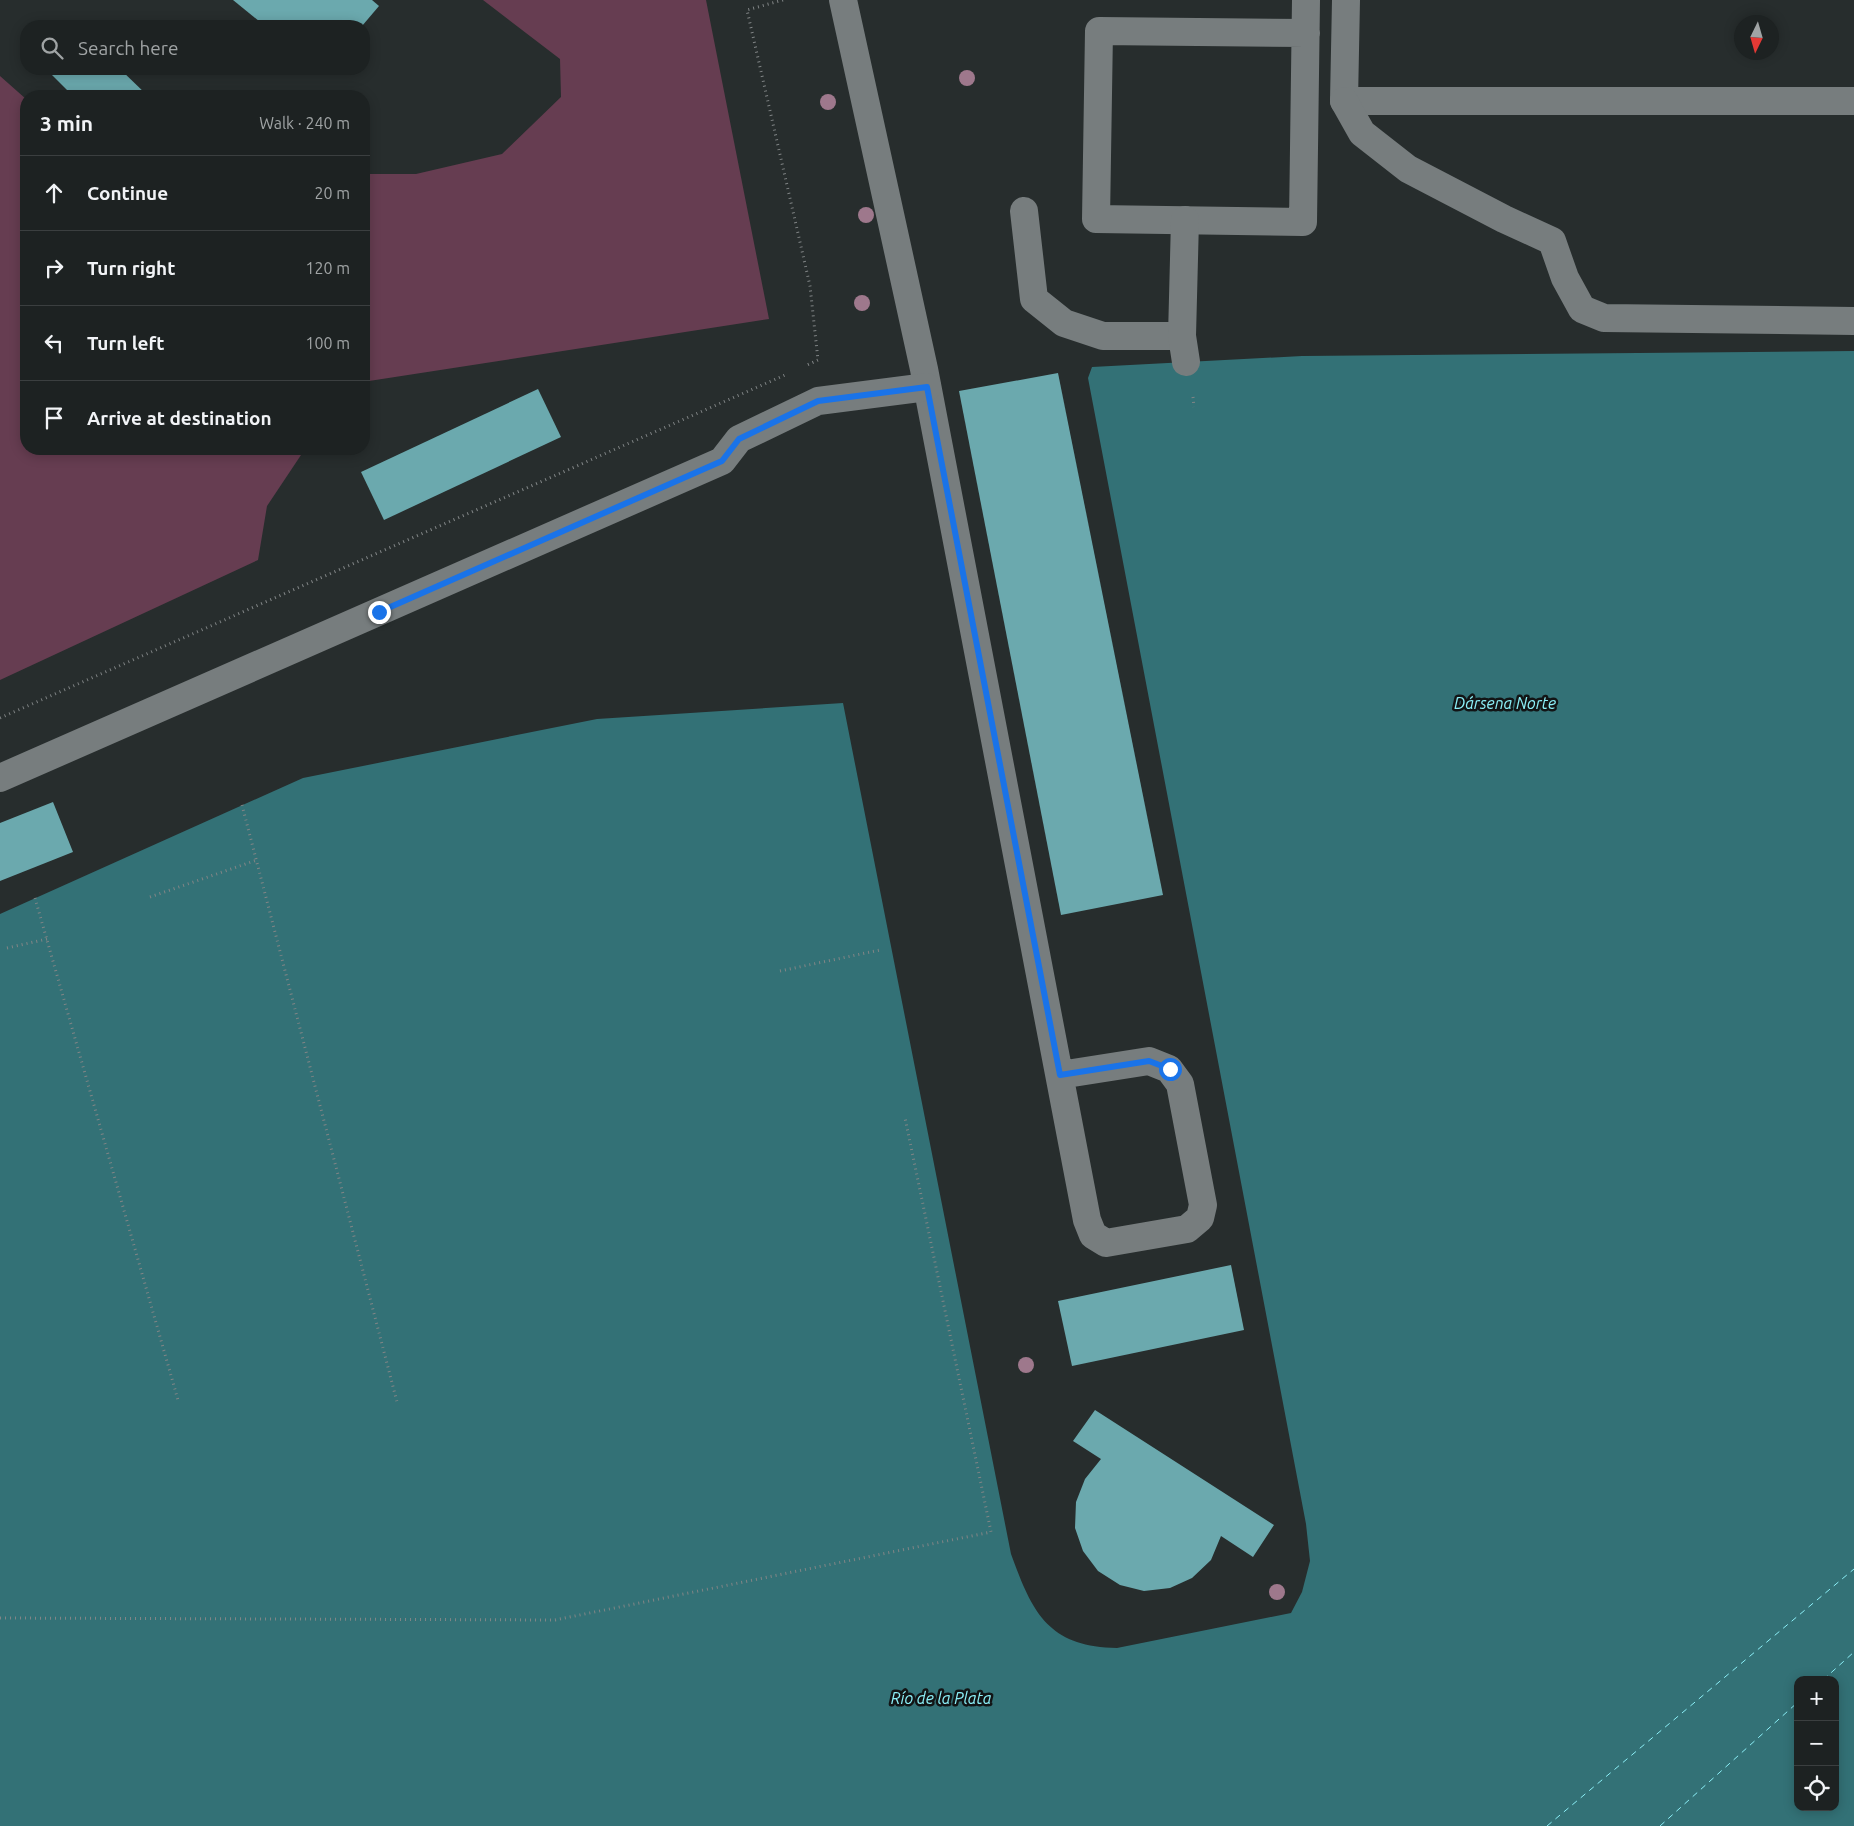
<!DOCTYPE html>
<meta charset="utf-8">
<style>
body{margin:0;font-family:Ubuntu,sans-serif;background:#2a2f2f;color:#f1f3f6}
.controls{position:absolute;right:15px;bottom:15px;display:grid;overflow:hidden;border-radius:10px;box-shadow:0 2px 12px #0003}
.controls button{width:45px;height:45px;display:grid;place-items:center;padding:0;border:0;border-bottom:1px solid #3b3f40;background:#1d2222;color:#f1f3f6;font:25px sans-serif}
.compass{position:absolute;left:1734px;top:15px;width:45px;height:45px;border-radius:50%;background:#1d2222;box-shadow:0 2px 12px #0003;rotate:185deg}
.stop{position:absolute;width:15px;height:15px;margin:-11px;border:4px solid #1a73e8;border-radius:50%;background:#fff}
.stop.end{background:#1a73e8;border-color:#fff;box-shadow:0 1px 5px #0008}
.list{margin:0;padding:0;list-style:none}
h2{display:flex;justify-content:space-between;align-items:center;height:65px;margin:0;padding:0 20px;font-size:21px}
h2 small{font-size:16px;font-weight:400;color:#a0a4a5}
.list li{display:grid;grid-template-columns:32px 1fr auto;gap:15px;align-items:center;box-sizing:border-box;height:75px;padding:0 20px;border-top:1px solid #3b3f40}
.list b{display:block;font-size:19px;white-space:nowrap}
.list em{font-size:16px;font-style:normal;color:#a0a4a5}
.icon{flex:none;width:28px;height:28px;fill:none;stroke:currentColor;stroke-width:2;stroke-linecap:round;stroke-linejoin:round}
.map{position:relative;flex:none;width:1854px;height:1826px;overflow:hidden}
.search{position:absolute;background:#1d2222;box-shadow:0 2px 12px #0003;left:20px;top:20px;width:350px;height:55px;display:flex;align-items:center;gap:12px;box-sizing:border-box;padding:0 18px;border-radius:20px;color:#a0a4a5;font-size:19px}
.panel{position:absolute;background:#1d2222;box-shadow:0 2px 12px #0003;left:20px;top:90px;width:350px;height:365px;border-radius:20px}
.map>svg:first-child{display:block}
.green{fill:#663d51}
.water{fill:#337176;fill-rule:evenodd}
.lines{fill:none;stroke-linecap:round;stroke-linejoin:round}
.ferry{stroke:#8cf0f8;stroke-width:1;stroke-dasharray:6 5;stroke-linecap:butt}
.building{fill:#6ba9ae}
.path{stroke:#818586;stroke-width:3;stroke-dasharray:1 4;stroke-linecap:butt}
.minor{stroke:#777d7e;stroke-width:28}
.tree{fill:#9e788c}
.route{stroke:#1a73e8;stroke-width:6}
.labels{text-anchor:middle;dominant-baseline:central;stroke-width:5;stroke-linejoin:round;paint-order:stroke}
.water-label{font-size:16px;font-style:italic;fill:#8cf0f8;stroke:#121415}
</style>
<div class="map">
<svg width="1854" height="1826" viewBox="0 0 1854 1826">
<rect width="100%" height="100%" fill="#272d2d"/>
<g class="green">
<polygon points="483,0 706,0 769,319 369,381 364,385 364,174 416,174 502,154 561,97 560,59"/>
<polygon points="0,76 26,99 26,449 305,449 267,506 258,560 0,680"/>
</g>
<path class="water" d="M1854 351V1826H0V914L303 778 597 719 843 703 1011 1554C1032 1612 1048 1647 1117 1648L1291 1613 1302 1592 1310 1561 1306 1524 1088 378 1092 367 1302 356ZM1798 1680H1835V1807H1798Z"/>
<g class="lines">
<g class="ferry">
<polyline points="1823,1680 1854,1652"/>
<polyline points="1547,1826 1854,1569"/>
<polyline points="1660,1826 1798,1702"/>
</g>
</g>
<g class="building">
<polygon points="233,0 372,0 379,6 362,26 265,26"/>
<polygon points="57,69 120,69 148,96 73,96 51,74"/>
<polygon points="1058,373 1163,895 1061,915 959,391"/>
<polygon points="538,389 561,437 384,520 361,472"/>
<polygon points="53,802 73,852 0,881 0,823"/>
<polygon points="1231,1265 1244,1330 1072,1366 1058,1301"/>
<polygon points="1095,1410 1274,1525 1253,1557 1221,1536 1211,1560 1192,1578 1170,1588 1144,1591 1120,1585 1098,1571 1083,1551 1075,1528 1076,1502 1085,1479 1101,1459 1073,1441"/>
</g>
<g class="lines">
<g class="path">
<polyline points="783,0 747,10 810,286 818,360 807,365"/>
<polyline points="1193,397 1194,407"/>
<polyline points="0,718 785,375"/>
<polyline points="242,805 397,1402"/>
<polyline points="150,897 257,860"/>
<polyline points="35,898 178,1400"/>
<polyline points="7,948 47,939"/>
<polyline points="780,971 880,950"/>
<polyline points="0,1618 555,1620 991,1532 905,1118"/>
</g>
<g class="minor">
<polyline points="843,0 924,369 1087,1220 1093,1235 1106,1243 1187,1229 1200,1218 1203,1205 1180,1084 1169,1069 1149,1061 1060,1075"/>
<polyline points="1346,0 1344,101 1854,101"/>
<polyline points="1306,33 1099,31 1096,219 1303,222 1306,0"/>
<polyline points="1344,101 1362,133 1408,169 1504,219 1552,241 1565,278 1582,309 1604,318 1854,321"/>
<polyline points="1024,211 1034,299 1064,323 1103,336 1182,336"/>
<polyline points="1185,220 1182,336 1186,362"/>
<polyline points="0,778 722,461 739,439 818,401 927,387"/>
</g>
</g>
<g class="tree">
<circle cx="967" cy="78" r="8"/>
<circle cx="828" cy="102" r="8"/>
<circle cx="866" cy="215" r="8"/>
<circle cx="862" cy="303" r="8"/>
<circle cx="1026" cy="1365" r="8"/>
<circle cx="1277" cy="1592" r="8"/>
</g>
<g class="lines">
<polyline class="route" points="379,612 722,461 739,439 818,401 927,387 1060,1075 1149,1061 1170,1069"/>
</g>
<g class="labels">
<g class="water-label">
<text x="1505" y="703">Dársena Norte</text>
<text x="941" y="1698">Río de la Plata</text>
</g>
</g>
</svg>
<div class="controls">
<button>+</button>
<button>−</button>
<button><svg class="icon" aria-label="locate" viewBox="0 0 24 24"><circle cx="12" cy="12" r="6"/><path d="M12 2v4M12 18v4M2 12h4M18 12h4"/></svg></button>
</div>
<svg class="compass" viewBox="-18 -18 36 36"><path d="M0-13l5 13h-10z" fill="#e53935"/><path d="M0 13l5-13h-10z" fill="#a0a4a5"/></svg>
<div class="stop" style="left:1170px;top:1069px"></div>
<div class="stop end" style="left:379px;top:612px"></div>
<div class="search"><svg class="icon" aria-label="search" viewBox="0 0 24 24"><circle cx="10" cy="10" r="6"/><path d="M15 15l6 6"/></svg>Search here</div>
<section class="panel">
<h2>3 min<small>Walk · 240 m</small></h2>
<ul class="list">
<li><svg class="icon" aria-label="ahead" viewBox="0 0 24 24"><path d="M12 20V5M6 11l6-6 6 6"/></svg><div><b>Continue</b></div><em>20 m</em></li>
<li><svg class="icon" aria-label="right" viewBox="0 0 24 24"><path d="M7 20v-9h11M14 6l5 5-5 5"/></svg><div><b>Turn right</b></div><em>120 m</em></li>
<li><svg class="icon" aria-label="left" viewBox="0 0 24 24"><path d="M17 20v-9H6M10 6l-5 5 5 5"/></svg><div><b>Turn left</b></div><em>100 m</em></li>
<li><svg class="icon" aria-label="arrive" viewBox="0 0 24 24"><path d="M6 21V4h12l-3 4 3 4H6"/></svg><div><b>Arrive at destination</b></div></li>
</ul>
</section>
</div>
